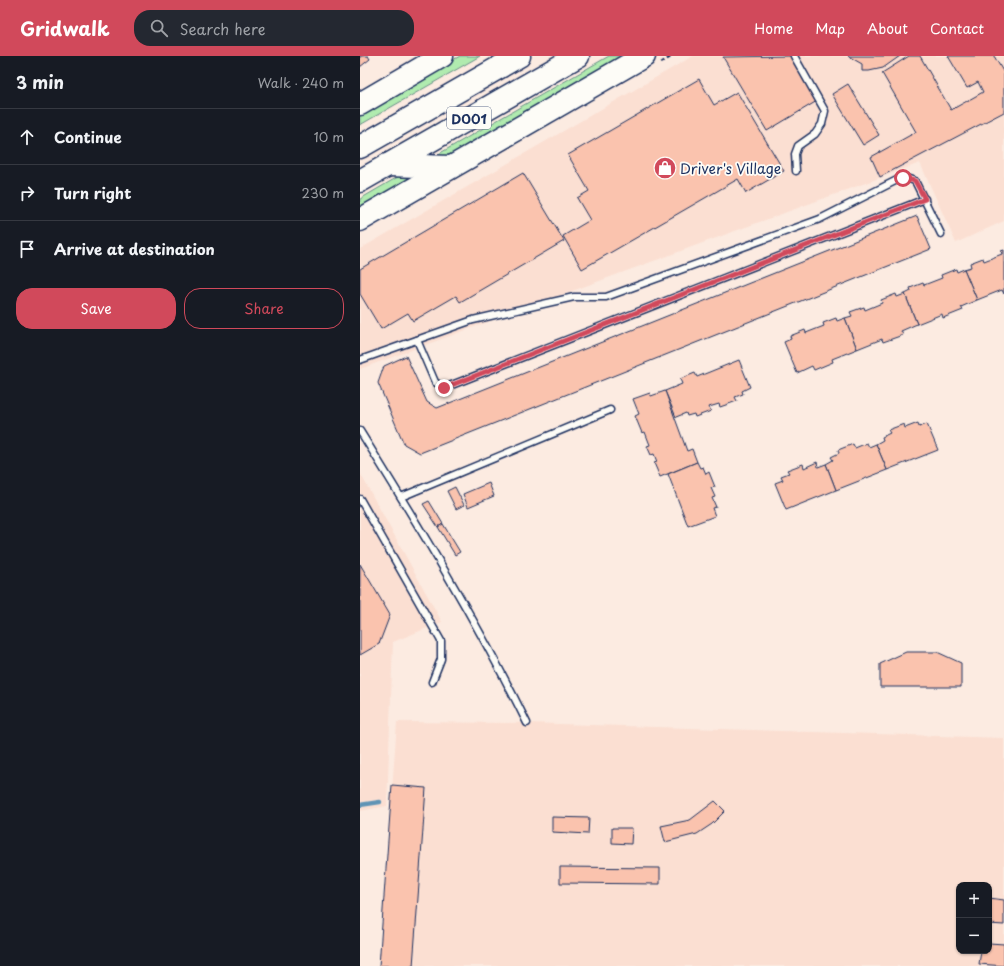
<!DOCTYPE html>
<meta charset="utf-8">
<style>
body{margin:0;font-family:"Playpen Sans",sans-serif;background:#242831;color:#f1f3f6}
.controls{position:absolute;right:12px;bottom:12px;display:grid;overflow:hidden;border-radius:8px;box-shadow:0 1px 3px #0004}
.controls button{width:36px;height:36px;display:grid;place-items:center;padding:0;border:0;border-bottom:1px solid #363941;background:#171b24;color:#f1f3f6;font:20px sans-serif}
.stop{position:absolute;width:12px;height:12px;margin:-9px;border:3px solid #d1495b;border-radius:50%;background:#fff}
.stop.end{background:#d1495b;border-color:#fff;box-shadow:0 1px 4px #0008}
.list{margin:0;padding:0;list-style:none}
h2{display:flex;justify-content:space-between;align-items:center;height:52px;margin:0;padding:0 16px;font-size:17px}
h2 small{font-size:13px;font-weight:400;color:#9ea1a6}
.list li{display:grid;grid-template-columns:26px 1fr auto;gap:12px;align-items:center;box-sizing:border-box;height:56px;padding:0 16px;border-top:1px solid #363941}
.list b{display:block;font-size:15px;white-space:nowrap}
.list em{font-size:13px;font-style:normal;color:#9ea1a6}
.actions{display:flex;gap:8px;padding:12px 16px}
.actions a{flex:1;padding:9px 0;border:1px solid #d1495b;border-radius:16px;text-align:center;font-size:14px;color:#d1495b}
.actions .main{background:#d1495b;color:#fff}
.icon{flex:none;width:22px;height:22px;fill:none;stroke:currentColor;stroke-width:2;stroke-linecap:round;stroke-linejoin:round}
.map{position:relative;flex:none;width:644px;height:910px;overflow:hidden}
header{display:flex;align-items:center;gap:24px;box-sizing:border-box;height:56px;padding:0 20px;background:#d1495b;color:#fff}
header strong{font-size:19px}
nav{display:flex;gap:22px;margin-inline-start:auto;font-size:14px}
.search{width:280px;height:36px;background:#242831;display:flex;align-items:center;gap:10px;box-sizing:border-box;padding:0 14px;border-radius:16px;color:#9ea1a6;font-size:15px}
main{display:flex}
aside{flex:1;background:#171b24}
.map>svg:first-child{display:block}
.built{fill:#fbdfd2;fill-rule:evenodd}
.green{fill:#b0ebaf;stroke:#668d86}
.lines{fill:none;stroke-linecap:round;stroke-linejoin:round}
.stream{stroke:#6094b5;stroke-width:4.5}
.building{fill:#fac3ae;stroke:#1b2f5e}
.lane-casing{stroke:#1b2f5e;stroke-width:9}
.highway-casing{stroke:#1b2f5e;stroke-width:25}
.path{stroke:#1b2f5e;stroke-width:2.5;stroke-dasharray:4 3;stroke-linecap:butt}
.lane{stroke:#fdfcf7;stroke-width:6}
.highway{stroke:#fdfcf7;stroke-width:22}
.route{stroke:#d1495b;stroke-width:5}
.labels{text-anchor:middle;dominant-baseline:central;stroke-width:3.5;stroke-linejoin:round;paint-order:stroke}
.shield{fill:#fdfcf7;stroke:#5f6c8c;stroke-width:1}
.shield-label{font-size:13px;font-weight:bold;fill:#1b2f5e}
.poi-label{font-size:14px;fill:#1b2f5e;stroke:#fdfcf7;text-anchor:start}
</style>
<header>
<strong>Gridwalk</strong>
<div class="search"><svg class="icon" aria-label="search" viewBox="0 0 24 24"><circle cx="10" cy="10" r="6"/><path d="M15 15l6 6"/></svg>Search here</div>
<nav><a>Home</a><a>Map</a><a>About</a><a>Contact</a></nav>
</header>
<main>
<aside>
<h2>3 min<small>Walk · 240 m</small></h2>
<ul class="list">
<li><svg class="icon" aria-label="ahead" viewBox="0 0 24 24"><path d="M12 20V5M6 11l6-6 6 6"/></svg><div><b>Continue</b></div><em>10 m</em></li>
<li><svg class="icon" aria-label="right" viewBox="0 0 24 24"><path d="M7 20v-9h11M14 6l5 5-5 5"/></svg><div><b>Turn right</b></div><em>230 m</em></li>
<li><svg class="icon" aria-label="arrive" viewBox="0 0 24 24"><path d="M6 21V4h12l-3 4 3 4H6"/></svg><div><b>Arrive at destination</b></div></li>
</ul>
<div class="actions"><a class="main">Save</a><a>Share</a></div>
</aside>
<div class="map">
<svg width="644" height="910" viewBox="0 0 644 910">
<rect width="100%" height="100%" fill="#fcebe1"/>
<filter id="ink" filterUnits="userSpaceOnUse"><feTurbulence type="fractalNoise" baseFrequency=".025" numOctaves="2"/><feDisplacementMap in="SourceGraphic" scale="8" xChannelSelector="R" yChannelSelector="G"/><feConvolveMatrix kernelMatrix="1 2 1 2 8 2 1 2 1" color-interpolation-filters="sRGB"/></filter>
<g filter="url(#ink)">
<g class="built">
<polygon points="333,0 644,0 644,165 596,187 560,107 0,313 0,193"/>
<polygon points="0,417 82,566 33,586 27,750 0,755"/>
<path d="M37 666 167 667 644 682V910H19ZM599 829H629V895H599Z"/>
</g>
<g class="green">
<polygon points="100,0 120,0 0,69 0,57"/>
<polygon points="249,0 268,0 86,105 75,100"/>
<polygon points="48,115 60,119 0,157 0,143"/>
</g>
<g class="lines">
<polyline class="stream" points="0,749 20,746"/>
</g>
<g class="building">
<polygon points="0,0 8,0 10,3 0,11"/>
<polygon points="431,0 457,45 407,75 363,1"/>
<polygon points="488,0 540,0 523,12 509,15 502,15 502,8"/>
<polygon points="549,0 560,0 591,54 623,36 618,26 607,32 588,0 634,0 644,17 644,56 520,121 511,101 556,76 522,17"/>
<polygon points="339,23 354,49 377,36 424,115 386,137 378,123 222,213 203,180 230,164 217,142 229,135 208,99"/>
<polygon points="488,28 519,79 503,89 472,38"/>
<polygon points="163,117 204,185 100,246 96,240 53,265 48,257 21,273 0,238 0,213"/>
<polygon points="557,160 571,193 60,397 44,388 18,327 24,310 46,300 67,346 77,352"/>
<polygon points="644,194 644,238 642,234 617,244 604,213 611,211 610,207 623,202 624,205 642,198 641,195"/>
<polygon points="596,213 597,216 604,213 617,244 601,251 603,254 583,262 582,258 557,268 545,238 551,235 550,232 563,227 564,229 582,222 581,219"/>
<polygon points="536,238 537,241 545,238 557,268 541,275 543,279 523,286 522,283 497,293 485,262 492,260 490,256 504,251 505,254 522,247 521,244"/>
<polygon points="476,262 477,265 485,262 497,293 472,303 473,306 454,314 452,310 437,317 424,286 431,283 430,280 445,274 446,277 464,270 463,267"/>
<polygon points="379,304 390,331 382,335 383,338 375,341 377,345 360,351 359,348 349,351 351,355 335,361 334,358 327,360 326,357 316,361 305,335 322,328 320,323 335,317 337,321"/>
<polygon points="305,335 327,395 332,393 337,406 300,421 294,407 297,406 294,398 291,399 287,390 290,389 285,376 282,377 275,360 279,358 273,343 290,337 291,340"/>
<polygon points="558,367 559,371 567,368 578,394 527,414 516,388 523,384 522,381 530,377 528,374 544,368 545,372"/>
<polygon points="507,387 509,391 516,388 527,414 476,434 466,408 473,404 471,401 479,397 478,394 493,388 495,392"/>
<polygon points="337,406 340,412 343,411 346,418 349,416 355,431 351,432 355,441 352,442 356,451 352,452 355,460 328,470 308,418"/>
<polygon points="457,406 458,411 466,408 476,434 426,454 415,427 423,424 421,420 429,417 427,414 443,408 444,412"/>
<polygon points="129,427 134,440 108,451 103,438"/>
<polygon points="95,431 104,449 96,453 87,435"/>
<polygon points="69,445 83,468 78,471 63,448"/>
<polygon points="83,468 100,496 95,499 78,471"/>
<polygon points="0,508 30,559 19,588 0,599"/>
<polygon points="546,596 577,596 601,607 601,631 520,631 520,608"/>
<polygon points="32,729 66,732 53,910 19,910"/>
<polygon points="355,745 365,755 352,768 337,778 305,786 301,770 330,764"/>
<polygon points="192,761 229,762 228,778 192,776"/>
<polygon points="252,772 272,772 271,788 252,787"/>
<polygon points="200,811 300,812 300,828 200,827"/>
<polygon points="629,842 644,844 644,869 629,868"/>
<polygon points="629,887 644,888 644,910 619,908 621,895 629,895"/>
</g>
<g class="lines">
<g class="lane-casing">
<g id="lane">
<polyline points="434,0 465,55 462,68 455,78 438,90 435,98 436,115"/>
<polyline points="57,284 75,326 84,332 565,143"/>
<polyline points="0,304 113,264 214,241 246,241 460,163 543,121 555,125 581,178"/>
<path d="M0 375C59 470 118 567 167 667"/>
<polyline points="41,441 250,354"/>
<polyline points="0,443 81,585 81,603 72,626"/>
</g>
</g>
<g class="highway-casing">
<g id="highway">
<polyline points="0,48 82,0"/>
<polyline points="0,91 159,0"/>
<polyline points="27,109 91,111"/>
<polyline points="0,125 218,0"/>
<polyline points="0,164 284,0"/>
</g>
</g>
<polyline class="path" points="301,7 312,0"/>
<use href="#lane" class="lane"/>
<use href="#highway" class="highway"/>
</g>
</g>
<g class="lines" filter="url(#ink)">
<polyline class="route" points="84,332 565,143 555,125 543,122"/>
</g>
<defs>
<g id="shop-disc" transform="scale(1.15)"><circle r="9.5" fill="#d1495b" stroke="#fdfcf7"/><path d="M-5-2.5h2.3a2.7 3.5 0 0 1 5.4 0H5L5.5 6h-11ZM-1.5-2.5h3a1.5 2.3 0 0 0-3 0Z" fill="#fff"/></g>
</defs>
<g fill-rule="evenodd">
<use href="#shop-disc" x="305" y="112"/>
</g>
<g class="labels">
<rect class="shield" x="87" y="51" width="44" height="22" rx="3"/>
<g class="shield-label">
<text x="109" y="62">D001</text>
</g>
<g class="poi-label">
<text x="320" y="112">Driver's Village</text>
</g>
</g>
</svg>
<div class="controls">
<button>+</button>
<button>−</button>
</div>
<div class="stop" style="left:543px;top:122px"></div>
<div class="stop end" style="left:84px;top:332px"></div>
</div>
</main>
